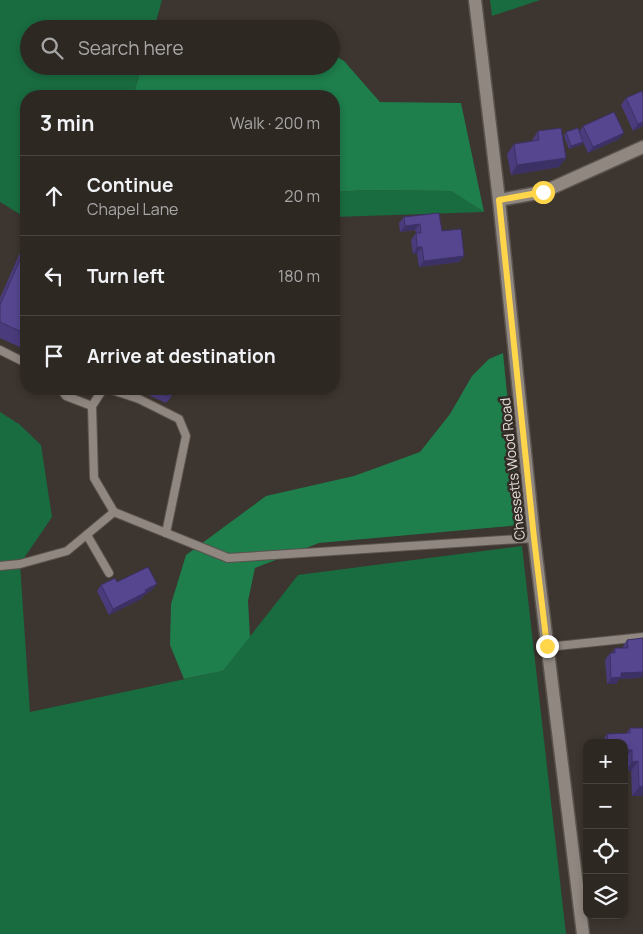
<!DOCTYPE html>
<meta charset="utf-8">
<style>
body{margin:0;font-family:Manrope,sans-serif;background:#3a3430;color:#f1f3f6}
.controls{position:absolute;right:15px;bottom:15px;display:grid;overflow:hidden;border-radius:10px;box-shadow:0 2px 8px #0003}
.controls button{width:45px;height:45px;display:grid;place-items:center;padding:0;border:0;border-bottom:1px solid #494441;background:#2e2823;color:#f1f3f6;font:25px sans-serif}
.stop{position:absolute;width:15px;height:15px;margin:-11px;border:4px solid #ffd54a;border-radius:50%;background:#fff}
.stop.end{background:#ffd54a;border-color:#fff;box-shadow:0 1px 5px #0008}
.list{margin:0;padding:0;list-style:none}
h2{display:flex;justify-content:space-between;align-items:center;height:65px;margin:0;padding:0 20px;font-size:21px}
h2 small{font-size:16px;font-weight:400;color:#a7a6a6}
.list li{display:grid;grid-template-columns:32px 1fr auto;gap:15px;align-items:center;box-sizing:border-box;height:80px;padding:0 20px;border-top:1px solid #494441}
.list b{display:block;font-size:19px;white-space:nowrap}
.list p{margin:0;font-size:16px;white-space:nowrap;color:#a7a6a6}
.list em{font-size:16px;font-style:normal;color:#a7a6a6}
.icon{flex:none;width:28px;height:28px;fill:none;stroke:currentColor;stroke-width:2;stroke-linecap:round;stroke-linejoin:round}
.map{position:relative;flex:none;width:643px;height:934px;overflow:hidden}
.search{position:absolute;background:#2e2823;box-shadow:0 2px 8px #0003;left:20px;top:20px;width:320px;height:55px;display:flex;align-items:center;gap:12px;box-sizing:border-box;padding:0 18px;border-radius:28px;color:#a7a6a6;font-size:19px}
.panel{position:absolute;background:#2e2823;box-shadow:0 2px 8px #0003;left:20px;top:90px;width:320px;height:305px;border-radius:20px}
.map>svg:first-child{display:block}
.green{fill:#196c40}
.forest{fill:#1e7e4c}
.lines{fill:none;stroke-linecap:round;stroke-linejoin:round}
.lane-casing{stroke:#5a534e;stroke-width:10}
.street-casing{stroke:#5a534e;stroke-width:15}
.secondary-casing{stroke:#5a534e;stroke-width:15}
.lane{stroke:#908780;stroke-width:8}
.street{stroke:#908780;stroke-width:12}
.secondary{stroke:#908780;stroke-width:12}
.wall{fill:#4a3c7c}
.shaded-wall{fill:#3c3165}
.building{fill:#564690;stroke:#3c3165}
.route{stroke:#ffd54a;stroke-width:6}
.labels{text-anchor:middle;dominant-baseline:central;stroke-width:5;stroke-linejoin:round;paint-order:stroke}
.street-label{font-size:14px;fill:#e5dfdc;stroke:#332b25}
</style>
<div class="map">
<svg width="643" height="934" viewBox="0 0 643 934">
<rect width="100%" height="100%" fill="#3d352f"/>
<g class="green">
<polygon points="0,0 162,0 154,29 29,29 29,66 142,66 133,96 26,96 26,218 0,202"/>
<polygon points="490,0 540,0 492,16"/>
<polygon points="367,190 451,191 484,212 334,217 334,192"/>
<polygon points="0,412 19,424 41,445 52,517 20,564 30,712 223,671 298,575 522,546 566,934 0,934"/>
</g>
<g class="forest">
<polygon points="331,53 344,61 380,102 461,103 484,212 451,191 367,190 334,192 334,96 133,96 142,66 331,66"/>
<polygon points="503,353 520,525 319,543 255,568 248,601 250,637 223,671 184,679 170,645 171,604 186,555 266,496 354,476 420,452 450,414 472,376 489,359"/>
</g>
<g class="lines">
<g class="lane-casing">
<g id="lane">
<polyline points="0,350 26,363"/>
<polyline points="61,389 66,396 92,406"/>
<polyline points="103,389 92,406 94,478 114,512"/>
<polyline points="109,389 139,399 179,419 186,436 166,533"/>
<polyline points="87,535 109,573"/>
<polyline points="0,566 20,564 67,551 114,512 228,558 534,538"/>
<polyline points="547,646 557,646 643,637"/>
</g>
</g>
<g class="street-casing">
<polyline id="street" points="499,200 543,192 643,147"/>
</g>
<g class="secondary-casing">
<polyline id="secondary" points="475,0 499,200 534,538 583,934"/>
</g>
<use href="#lane" class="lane"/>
<use href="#street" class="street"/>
<use href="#secondary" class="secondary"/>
</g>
<g class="wall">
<polygon points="643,94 643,126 633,131 621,105 626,98"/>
<polygon points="583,126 619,139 588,153 583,142 581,145 569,149 564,136 566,132 579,132"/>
<polygon points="538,131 566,158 559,167 511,175 507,154 514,144 531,142"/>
<polygon points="404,217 442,231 464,256 459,262 419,267 417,254 413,254 411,240 416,233 415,230 400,232 399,223"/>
<polygon points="26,239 26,350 0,338 0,298"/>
<polygon points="148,389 174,389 171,397 166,403 146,394"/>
<polygon points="117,582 152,590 144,595 141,599 109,615 97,591 101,585"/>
<polygon points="643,638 643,675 640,678 619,679 616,684 607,684 605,660 610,653 612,653 615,648 623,648 623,646 627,640"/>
<polygon points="630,728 643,728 643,796 632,796 631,771 626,771 625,759 624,759 624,743 601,743 607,734 626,734"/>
</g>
<g class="shaded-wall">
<polygon points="643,122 643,126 633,131 638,124"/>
<polygon points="624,133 619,139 588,153 593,147"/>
<polygon points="583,142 581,145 569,149 571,146"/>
<polygon points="566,158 559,167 511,175 517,165"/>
<polygon points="420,224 415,230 400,232 405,226"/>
<polygon points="417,247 422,247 417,254 413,254"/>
<polygon points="464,256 459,262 419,267 424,261"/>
<polygon points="157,584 152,590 144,595 141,599 109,615 113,609"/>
<polygon points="643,672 643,675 640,678 619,679 616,684 607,684 611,678 621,673"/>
<polygon points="624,750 632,750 624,759"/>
<polygon points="638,761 631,771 626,771 632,762"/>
<polygon points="643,786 643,796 632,796 639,787"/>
</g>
<g class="building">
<polygon points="642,91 643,94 643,122 638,124 626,98"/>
<polygon points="614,112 624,133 593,147 583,126"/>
<polygon points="561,128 566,158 517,165 514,144 539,140 538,131"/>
<polygon points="578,128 583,142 571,146 566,132"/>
<polygon points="439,213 442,231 461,229 464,256 424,261 422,247 417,247 416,233 421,233 420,224 405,226 404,217"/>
<polygon points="26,246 26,334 0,322 0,305"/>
<polygon points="153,389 174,389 171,397"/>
<polygon points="148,567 157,584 145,590 146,592 113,609 101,585 115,578 117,582"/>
<polygon points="643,638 643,672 621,673 621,677 611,678 610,653 615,653 615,648 628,648 627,640"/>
<polygon points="630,728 643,728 643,786 639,787 638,761 632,762 632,750 624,750 624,743 608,743 607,734 630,733"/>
</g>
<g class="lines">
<polyline class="route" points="543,192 499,200 534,538 547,646"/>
</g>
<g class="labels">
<g class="street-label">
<text transform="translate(512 469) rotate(-96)">Chessetts Wood Road</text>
</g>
</g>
</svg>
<div class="controls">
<button>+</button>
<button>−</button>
<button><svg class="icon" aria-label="locate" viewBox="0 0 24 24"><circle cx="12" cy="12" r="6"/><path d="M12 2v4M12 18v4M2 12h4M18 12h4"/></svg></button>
<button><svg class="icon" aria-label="layers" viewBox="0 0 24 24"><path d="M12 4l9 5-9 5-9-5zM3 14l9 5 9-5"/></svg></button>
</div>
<div class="stop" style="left:543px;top:192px"></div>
<div class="stop end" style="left:547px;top:646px"></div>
<div class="search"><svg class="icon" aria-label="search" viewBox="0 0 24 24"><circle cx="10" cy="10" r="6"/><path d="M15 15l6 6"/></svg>Search here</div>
<section class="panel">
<h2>3 min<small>Walk · 200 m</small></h2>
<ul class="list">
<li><svg class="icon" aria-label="ahead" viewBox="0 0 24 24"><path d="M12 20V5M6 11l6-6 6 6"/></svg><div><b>Continue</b><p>Chapel Lane</p></div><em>20 m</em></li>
<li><svg class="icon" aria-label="left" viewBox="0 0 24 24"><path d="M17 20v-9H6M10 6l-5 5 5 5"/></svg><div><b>Turn left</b></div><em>180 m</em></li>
<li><svg class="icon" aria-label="arrive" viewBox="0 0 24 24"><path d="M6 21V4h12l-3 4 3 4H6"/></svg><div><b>Arrive at destination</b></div></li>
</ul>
</section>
</div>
